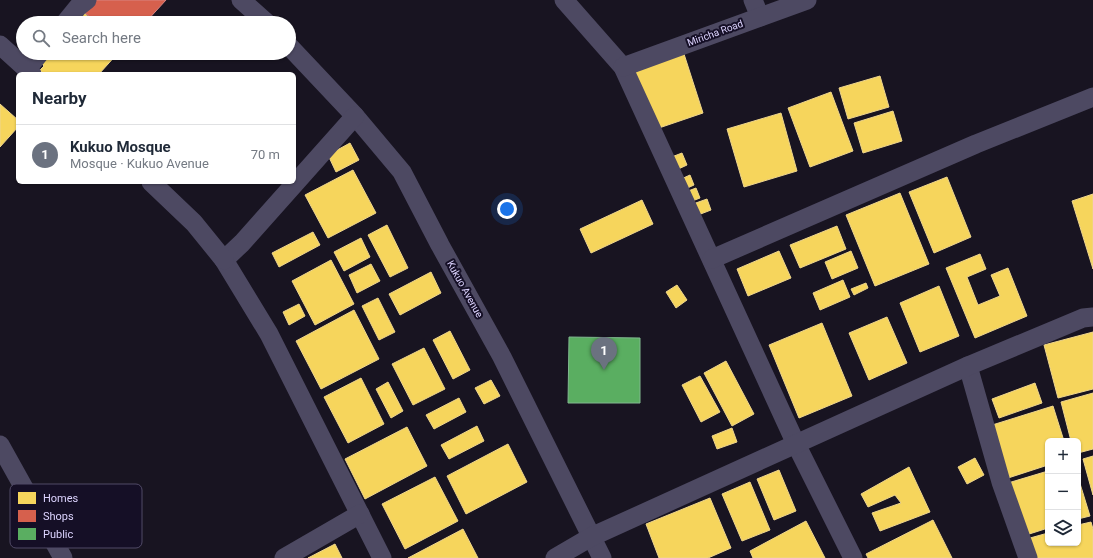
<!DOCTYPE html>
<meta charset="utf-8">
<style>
body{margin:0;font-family:Roboto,sans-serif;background:#f6f6f7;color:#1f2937}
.controls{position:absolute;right:12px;bottom:12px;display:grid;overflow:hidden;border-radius:6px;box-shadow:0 1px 3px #0004}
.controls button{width:36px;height:36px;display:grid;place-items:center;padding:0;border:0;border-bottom:1px solid #e0e1e3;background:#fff;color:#1f2937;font:20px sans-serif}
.you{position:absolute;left:507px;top:209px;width:14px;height:14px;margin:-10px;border:3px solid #fff;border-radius:50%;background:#1a73e8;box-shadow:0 0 0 6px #1a73e833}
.badge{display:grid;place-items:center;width:26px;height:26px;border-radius:50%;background:#55586e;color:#fff;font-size:13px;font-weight:700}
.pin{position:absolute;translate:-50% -33px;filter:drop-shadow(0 1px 2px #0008)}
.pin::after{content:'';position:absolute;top:21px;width:14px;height:12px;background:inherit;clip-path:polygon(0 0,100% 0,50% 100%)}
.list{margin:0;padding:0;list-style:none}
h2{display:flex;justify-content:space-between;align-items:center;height:52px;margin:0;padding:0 16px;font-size:17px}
h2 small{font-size:13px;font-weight:400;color:#747a83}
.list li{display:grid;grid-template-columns:26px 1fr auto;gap:12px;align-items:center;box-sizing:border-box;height:60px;padding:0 16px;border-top:1px solid #e0e1e3}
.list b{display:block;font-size:15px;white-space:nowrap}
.list p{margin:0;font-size:13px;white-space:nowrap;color:#747a83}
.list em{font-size:13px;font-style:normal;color:#747a83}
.icon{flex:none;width:22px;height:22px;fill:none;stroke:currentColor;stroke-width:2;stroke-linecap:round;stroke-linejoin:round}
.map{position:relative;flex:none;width:1093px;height:558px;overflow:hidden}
.search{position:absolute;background:#fff;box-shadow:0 1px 3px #0004;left:16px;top:16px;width:280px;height:44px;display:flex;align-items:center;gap:10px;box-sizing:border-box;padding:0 14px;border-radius:22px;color:#747a83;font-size:15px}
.panel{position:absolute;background:#fff;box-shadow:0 1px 3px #0004;left:16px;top:72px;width:280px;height:112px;border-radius:6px}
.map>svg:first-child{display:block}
.homes{fill:#f6d55c;stroke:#eed58d}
.shops{fill:#d6604d;stroke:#d88382}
.public{fill:#5aae61;stroke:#81b990}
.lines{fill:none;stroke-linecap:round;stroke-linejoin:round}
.street{stroke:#4d4962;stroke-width:19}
.labels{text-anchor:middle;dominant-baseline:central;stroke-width:4;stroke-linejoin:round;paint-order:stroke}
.street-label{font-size:10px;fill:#ddd4ff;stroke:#150f26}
.key{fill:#150f26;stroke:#514a67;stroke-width:1}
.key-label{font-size:11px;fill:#ddd4ff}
</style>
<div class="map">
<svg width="1093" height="558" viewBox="0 0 1093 558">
<rect width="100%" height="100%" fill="#181421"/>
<g class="homes">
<polygon points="78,7 95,23 64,23"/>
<polygon points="37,53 118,53 99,74 44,74 40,70 44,66 34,56"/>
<polygon points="684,54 703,113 653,130 633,72"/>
<polygon points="880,76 889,107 848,119 839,88"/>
<polygon points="831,92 853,151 810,167 788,108"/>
<polygon points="0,104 18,120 18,127 0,147"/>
<polygon points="893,111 902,141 863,153 854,123"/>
<polygon points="781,113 797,171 744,187 727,129"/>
<polygon points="350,143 359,160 336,172 328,155"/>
<polygon points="682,153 687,165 674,171 669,158"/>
<polygon points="353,170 376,213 328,238 305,195"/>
<polygon points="690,175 694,185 683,190 679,180"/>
<polygon points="947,177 971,237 934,253 909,192"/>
<polygon points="696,188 700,198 687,203 683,193"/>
<polygon points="900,193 929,264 875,286 846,215"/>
<polygon points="1093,194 1093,269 1072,201"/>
<polygon points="707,199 711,210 698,215 693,204"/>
<polygon points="642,200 653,224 591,253 580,229"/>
<polygon points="387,225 408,268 390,277 368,235"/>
<polygon points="837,226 846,249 800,268 790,245"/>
<polygon points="313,232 320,245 279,267 272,253"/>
<polygon points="361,238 370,257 344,271 334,252"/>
<polygon points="779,251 791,278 748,296 737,269"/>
<polygon points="851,251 858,268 832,279 825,262"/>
<polygon points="980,254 986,269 967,277 978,305 1000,296 991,275 1008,268 1027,316 975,338 946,268"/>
<polygon points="331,260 354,304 315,325 292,281"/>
<polygon points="371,264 380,281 357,293 349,275"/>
<polygon points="431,272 441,293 400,315 389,294"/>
<polygon points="843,280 850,297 820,310 813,293"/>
<polygon points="866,283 868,288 854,295 851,289"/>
<polygon points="677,285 687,300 676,308 666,292"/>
<polygon points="939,286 959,336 920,352 900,303"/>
<polygon points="378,298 395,332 379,340 362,306"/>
<polygon points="299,304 305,316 289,325 283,312"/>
<polygon points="354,310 379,359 321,389 296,341"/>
<polygon points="887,317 907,363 869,380 849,333"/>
<polygon points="822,323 852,396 799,418 769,345"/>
<polygon points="450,331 470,370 453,379 433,340"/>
<polygon points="1093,332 1093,389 1058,398 1044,345"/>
<polygon points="424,348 445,389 413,405 392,364"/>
<polygon points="726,361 754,414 732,426 704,373"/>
<polygon points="700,376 720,412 701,422 682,385"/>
<polygon points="361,378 384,424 348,443 324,397"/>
<polygon points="491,380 500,396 484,404 475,388"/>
<polygon points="388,382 403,411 391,418 376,389"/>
<polygon points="1035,383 1042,403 999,418 992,399"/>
<polygon points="1093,393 1093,449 1078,453 1078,441 1071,441 1061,402"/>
<polygon points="459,398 466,412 434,429 426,415"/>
<polygon points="1053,406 1064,441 1048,441 1048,465 1005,479 989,426"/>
<polygon points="477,426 484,441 449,459 441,445"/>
<polygon points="407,427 427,466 365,499 345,459"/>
<polygon points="732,428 737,442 717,449 712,436"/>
<polygon points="508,444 527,482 466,514 447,476"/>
<polygon points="1093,456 1093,495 1083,459"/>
<polygon points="975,458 984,475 967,484 958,467"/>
<polygon points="909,467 930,512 880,531 872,513 901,503 895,495 868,507 861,494"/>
<polygon points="779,470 796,511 774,520 757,479"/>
<polygon points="1048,471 1048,528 1023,536 1008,483"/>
<polygon points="435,477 458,521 405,549 382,504"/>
<polygon points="1078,477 1090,516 1078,519"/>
<polygon points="750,482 770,530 742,541 722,494"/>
<polygon points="710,498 731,548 708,558 659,558 646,524"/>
<polygon points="933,520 952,558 868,558 866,554"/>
<polygon points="806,521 825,558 753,558 750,551"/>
<polygon points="1091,522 1093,529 1093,558 1035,558 1030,538 1048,533 1048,543 1078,543 1078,525"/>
<polygon points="463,529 478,558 408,558"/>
<polygon points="335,544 342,558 308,558"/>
</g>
<polygon class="shops" points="83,0 166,0 145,23 97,23 77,6"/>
<polygon class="public" points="569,337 640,338 640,403 568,403"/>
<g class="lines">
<g class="street">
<polyline points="241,0 267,23"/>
<polyline points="564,0 623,67 796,444 853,558"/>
<polyline points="753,0 760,17"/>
<polyline points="65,23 78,7 87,0"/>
<polyline points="0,45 32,74"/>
<polyline points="289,46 355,116 402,172 440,245 502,357 602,558"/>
<polyline points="623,67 807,0"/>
<polyline points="27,69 40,53"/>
<polyline points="355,116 242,243 224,260 269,334 382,558"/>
<polyline points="151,182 194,223 224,260"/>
<polyline points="712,259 976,144 1093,97"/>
<polyline points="968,366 1001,482 1028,558"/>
<polyline points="0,445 63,558"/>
<polyline points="284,558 360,514"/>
<polyline points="555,558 591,537 968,366 1083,318 1093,317"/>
</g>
</g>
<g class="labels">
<g class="street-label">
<text transform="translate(715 33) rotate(-20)">Miricha Road</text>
<text transform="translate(465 289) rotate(61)">Kukuo Avenue</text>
</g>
</g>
<rect x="10" y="484" width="132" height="64" rx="6" class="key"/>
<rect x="18" y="492" width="18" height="12" fill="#f6d55c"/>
<rect x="18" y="510" width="18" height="12" fill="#d6604d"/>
<rect x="18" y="528" width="18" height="12" fill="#5aae61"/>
<g class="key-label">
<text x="43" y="502">Homes</text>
<text x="43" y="520">Shops</text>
<text x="43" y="538">Public</text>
</g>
</svg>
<div class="controls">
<button>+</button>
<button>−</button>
<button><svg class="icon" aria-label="layers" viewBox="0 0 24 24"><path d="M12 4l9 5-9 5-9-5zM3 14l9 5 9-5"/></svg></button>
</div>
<div class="you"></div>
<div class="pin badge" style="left:604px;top:370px;background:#6b7280">1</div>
<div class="search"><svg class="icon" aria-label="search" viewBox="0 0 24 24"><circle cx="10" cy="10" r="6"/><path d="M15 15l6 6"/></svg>Search here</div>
<section class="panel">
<h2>Nearby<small></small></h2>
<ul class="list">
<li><span class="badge" style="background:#6b7280">1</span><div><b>Kukuo Mosque</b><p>Mosque · Kukuo Avenue</p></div><em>70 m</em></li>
</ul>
</section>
</div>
